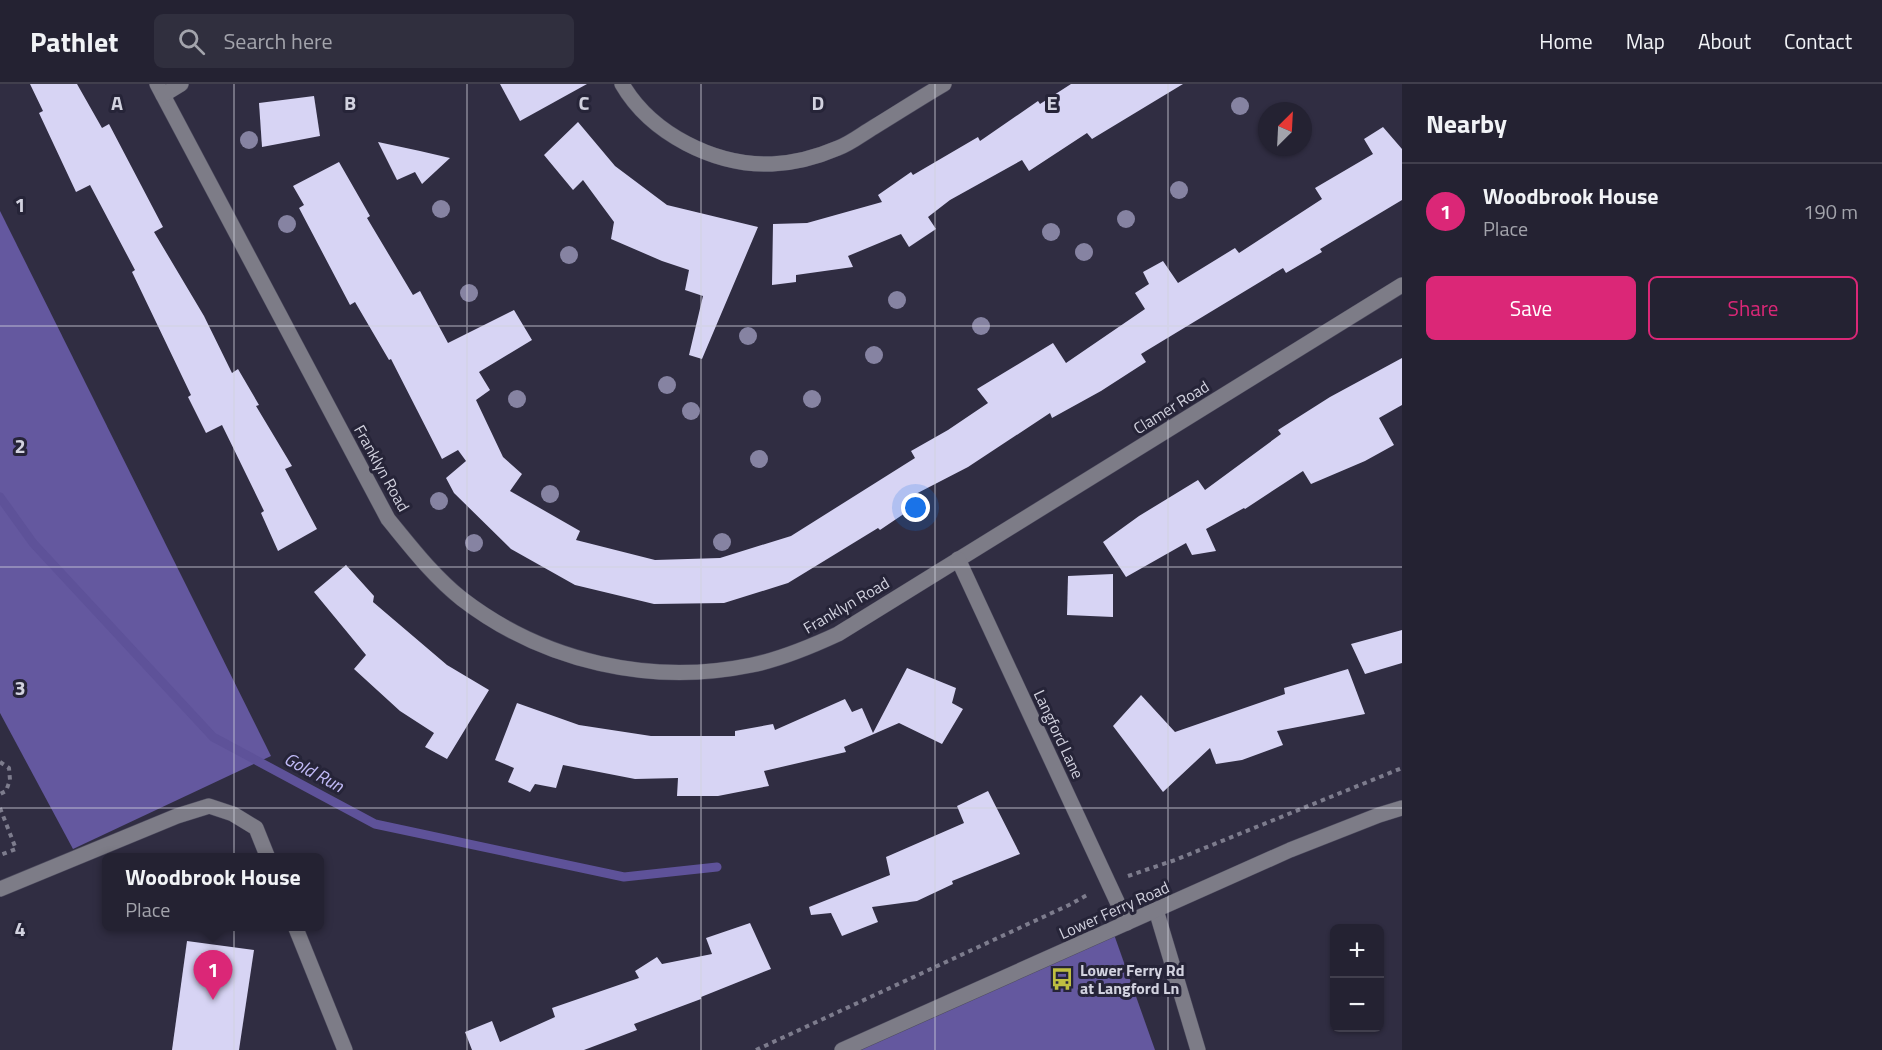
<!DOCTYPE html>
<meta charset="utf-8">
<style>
body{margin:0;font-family:"Titillium Web",sans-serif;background:#302f3e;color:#f1f3f6}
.controls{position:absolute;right:18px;bottom:18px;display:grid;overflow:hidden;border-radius:9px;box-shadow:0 2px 4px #0004}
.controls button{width:54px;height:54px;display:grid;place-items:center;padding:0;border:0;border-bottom:2px solid #413f4d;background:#242232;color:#f1f3f6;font:30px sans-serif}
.compass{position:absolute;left:1258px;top:18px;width:54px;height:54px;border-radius:50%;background:#242232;box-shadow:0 2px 4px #0004;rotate:24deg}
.you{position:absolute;left:916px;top:424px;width:21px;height:21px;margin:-15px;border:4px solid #fff;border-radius:50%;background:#1a73e8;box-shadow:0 0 0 9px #1a73e833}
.badge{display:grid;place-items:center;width:39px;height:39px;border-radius:50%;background:#db2777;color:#fff;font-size:20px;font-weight:700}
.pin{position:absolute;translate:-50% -50px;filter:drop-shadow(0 2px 3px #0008)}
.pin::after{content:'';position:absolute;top:32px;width:21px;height:18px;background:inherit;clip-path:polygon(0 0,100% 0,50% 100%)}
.popup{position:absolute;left:102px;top:769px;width:222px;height:78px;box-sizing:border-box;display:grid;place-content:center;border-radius:9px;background:#242232;filter:drop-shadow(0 2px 4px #0005);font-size:20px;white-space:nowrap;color:#a3a4ac}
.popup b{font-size:22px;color:#f1f3f6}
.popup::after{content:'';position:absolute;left:50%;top:100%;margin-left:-12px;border:12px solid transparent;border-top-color:#242232}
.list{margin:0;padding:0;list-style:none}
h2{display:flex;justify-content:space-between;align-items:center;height:78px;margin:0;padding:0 24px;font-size:26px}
h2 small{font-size:20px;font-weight:400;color:#a3a4ac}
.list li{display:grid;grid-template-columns:39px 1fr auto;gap:18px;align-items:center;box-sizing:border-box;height:96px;padding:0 24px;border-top:2px solid #413f4d}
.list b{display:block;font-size:22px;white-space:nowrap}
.list p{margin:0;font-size:20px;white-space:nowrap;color:#a3a4ac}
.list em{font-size:20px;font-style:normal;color:#a3a4ac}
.actions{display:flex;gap:12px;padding:18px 24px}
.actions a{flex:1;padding:14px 0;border:2px solid #db2777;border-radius:9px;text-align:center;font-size:21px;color:#db2777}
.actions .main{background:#db2777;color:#fff}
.icon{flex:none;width:33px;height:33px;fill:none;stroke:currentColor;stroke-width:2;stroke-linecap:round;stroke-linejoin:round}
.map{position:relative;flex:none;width:1402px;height:966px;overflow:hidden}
header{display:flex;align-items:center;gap:36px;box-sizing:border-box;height:84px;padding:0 30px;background:#242232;border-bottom:2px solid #413f4d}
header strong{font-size:28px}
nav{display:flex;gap:33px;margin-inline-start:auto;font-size:21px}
.search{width:420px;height:54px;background:#302f3e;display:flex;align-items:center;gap:15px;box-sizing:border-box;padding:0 21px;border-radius:9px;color:#a3a4ac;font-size:22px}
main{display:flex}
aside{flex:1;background:#242232}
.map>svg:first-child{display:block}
.forest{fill:#64589f}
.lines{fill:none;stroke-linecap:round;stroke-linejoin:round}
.stream{stroke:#5e5299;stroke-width:9}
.building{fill:#d7d4f4}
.minor-casing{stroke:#4d4b5e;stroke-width:16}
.path{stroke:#7d7c8d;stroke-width:4;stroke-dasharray:4.5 4.5;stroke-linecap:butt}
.minor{stroke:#7d7c87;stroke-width:15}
.tree{fill:#8683a2}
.grid{fill:none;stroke:#d2d2df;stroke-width:1.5;stroke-opacity:0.55}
.labels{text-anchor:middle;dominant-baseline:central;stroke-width:6;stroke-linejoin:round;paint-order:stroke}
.street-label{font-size:16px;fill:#d2d2df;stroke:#262438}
.poi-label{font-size:16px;font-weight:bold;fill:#d2d2df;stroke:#262438;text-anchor:start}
.water-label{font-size:18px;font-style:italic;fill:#c1baf7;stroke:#262438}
.grid-label{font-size:20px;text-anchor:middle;font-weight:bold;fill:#d2d2df;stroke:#262438;stroke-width:6;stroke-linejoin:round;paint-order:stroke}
</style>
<header>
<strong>Pathlet</strong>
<div class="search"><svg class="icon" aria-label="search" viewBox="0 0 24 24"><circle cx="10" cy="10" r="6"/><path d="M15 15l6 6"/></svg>Search here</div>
<nav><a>Home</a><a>Map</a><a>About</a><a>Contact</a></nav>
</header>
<main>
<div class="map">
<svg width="1402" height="966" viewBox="0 0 1402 966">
<rect width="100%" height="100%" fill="#302d42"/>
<g class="forest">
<polygon points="0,127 271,672 73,765 0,629"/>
<polygon points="1111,842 1155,966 839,966"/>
</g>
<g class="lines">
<polyline class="stream" points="0,413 33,459 213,653 375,740 624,793 717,783"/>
</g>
<g class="building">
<polygon points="30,0 77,0 102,44 109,40 163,143 154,148 204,232 232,289 238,285 259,321 256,322 292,382 285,385 317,445 278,467 261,429 264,427 222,341 206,349 188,313 191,311 132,188 135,186 90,101 76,108 39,29 43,27"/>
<polygon points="500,0 587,0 520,37"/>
<polygon points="1071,0 1183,0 1092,55 1087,49 1029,87 1022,76 950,116 928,133 936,145 909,163 901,150 848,172 853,183 796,191 796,198 772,201 773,140 807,139 882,118 878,111 911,88 913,91 978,53 980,57 1038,17 1040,20"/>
<polygon points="314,12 320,52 262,63 259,19"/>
<polygon points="578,38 615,82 667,121 758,143 702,275 689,271 703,212 685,206 689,186 662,177 611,155 614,138 583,96 573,106 544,71"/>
<polygon points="1383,43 1402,65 1402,116 1320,165 1322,168 1286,189 1283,184 1141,270 1146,278 1101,307 1052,334 1050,329 968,383 908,414 914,423 880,446 878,444 788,499 724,519 654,520 575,501 511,465 454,409 446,394 466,377 458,366 442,375 391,275 389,276 355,218 350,221 299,124 304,121 293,102 339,78 370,132 367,134 413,211 420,207 448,259 514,226 532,256 479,288 490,306 476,316 503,373 522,390 510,407 580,447 576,456 655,476 720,474 791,452 915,374 911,367 948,346 988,319 977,305 1053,259 1066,279 1145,225 1135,209 1149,200 1143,188 1163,177 1178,199 1235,164 1239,169 1322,115 1315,104 1373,70 1364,55"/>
<polygon points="378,58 420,67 450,74 422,100 415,88 397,96"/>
<polygon points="1402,274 1402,321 1379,334 1394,361 1365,377 1311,400 1303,387 1245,425 1244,424 1206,445 1216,467 1192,471 1186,459 1126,493 1103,458 1139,432 1198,396 1205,406 1281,350 1278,346 1330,313"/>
<polygon points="346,481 374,512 373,518 447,581 489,606 447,675 425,663 434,649 400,627 354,585 366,571 314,508"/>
<polygon points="1113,490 1113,533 1067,531 1068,492"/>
<polygon points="1402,546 1402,579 1365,590 1351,560"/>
<polygon points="907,584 956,604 952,619 963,625 942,660 899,639 844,663 846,668 764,687 769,702 718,712 677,712 678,694 635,695 563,681 556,704 535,700 530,708 508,698 514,684 495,676 517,619 579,641 651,652 735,652 735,647 773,640 775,646 845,615 852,628 862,624 873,649"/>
<polygon points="1348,585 1365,630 1277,647 1283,661 1242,676 1216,680 1210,664 1163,708 1113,642 1141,611 1175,648 1285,610 1284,604"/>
<polygon points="988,707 1020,770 952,797 953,800 917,817 872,823 878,838 842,852 831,829 811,831 809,823 890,791 886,773 964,739 957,722"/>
<polygon points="750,839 771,885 701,913 701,915 634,940 637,946 584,966 472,966 465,948 492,937 500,958 555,933 552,924 639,894 635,887 657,873 662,880 712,870 706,854"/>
<polygon points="187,857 254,866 239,966 172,966"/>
</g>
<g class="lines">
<g class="minor-casing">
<g id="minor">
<path d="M157 0 388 435C411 463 433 492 462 515 544 578 651 602 752 581 781 575 810 563 838 550L1402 201"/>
<path d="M622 0C651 50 715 82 772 80 795 79 817 73 838 64 851 59 862 50 874 43 897 29 920 14 944 0"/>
<polyline points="163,11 181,0"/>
<polyline points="958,475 1127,839"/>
<polyline points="0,805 177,732 209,722 233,730 256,744 268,774"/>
<polyline points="1156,826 1198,966"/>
<polyline points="295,842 345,966"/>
<polyline points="842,966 1290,766 1379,731 1402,724"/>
</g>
</g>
<g class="path">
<polyline points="0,678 9,684 10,696 6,707 0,710"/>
<polyline points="0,724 16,765 0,771"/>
<polyline points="1128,792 1175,776 1402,684"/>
<polyline points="756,966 1069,821 1089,810"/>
</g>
<use href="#minor" class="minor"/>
</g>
<g class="tree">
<circle cx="1240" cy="22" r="9"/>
<circle cx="249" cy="56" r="9"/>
<circle cx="1179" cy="106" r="9"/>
<circle cx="441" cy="125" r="9"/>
<circle cx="1126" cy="135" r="9"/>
<circle cx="287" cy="140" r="9"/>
<circle cx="1051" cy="148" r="9"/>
<circle cx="1084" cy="168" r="9"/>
<circle cx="569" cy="171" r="9"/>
<circle cx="469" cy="209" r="9"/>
<circle cx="897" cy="216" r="9"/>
<circle cx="981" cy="242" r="9"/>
<circle cx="748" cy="252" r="9"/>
<circle cx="874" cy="271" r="9"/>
<circle cx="667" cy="301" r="9"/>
<circle cx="517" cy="315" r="9"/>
<circle cx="812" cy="315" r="9"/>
<circle cx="691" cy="327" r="9"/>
<circle cx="759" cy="375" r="9"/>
<circle cx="550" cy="410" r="9"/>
<circle cx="439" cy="417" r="9"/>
<circle cx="722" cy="458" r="9"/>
<circle cx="474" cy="459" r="9"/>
</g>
<path class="grid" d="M234 0V966M467 0V966M701 0V966M935 0V966M1168 0V966M0 242H1402M0 483H1402M0 724H1402"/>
<defs>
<g id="bus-bare" transform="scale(1.8)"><path d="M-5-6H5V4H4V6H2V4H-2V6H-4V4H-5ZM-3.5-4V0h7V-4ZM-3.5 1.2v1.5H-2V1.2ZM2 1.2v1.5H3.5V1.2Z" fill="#bfbe41" stroke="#262438" stroke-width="2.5" paint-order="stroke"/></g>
</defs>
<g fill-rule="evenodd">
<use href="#bus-bare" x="1062" y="895"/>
</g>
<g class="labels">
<g class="street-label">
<text transform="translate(1171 323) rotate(-32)">Clamer Road</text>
<text transform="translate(382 384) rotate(61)">Franklyn Road</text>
<text transform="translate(846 521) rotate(-30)">Franklyn Road</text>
<text transform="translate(1059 650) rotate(65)">Langford Lane</text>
<text transform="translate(1114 826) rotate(-24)">Lower Ferry Road</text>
</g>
<g class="poi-label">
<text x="1080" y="886">Lower Ferry Rd<tspan x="1080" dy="18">at Langford Ln</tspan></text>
</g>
<g class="water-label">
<text transform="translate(314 688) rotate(28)">Gold Run</text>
</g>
</g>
<g class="grid-label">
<text x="117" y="26">A</text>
<text x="350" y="26">B</text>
<text x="584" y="26">C</text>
<text x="818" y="26">D</text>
<text x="1052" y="26">E</text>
<text x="20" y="128">1</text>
<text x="20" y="369">2</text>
<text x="20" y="611">3</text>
<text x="20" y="852">4</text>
</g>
</svg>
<div class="controls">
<button>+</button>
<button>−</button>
</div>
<svg class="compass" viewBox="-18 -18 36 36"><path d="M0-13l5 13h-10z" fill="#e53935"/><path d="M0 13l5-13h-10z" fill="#a3a4ac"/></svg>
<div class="you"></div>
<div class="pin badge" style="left:213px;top:916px">1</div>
<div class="popup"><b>Woodbrook House</b>Place</div>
</div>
<aside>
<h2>Nearby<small></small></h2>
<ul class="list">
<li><span class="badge">1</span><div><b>Woodbrook House</b><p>Place</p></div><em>190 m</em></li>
</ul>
<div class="actions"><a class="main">Save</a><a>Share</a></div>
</aside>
</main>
